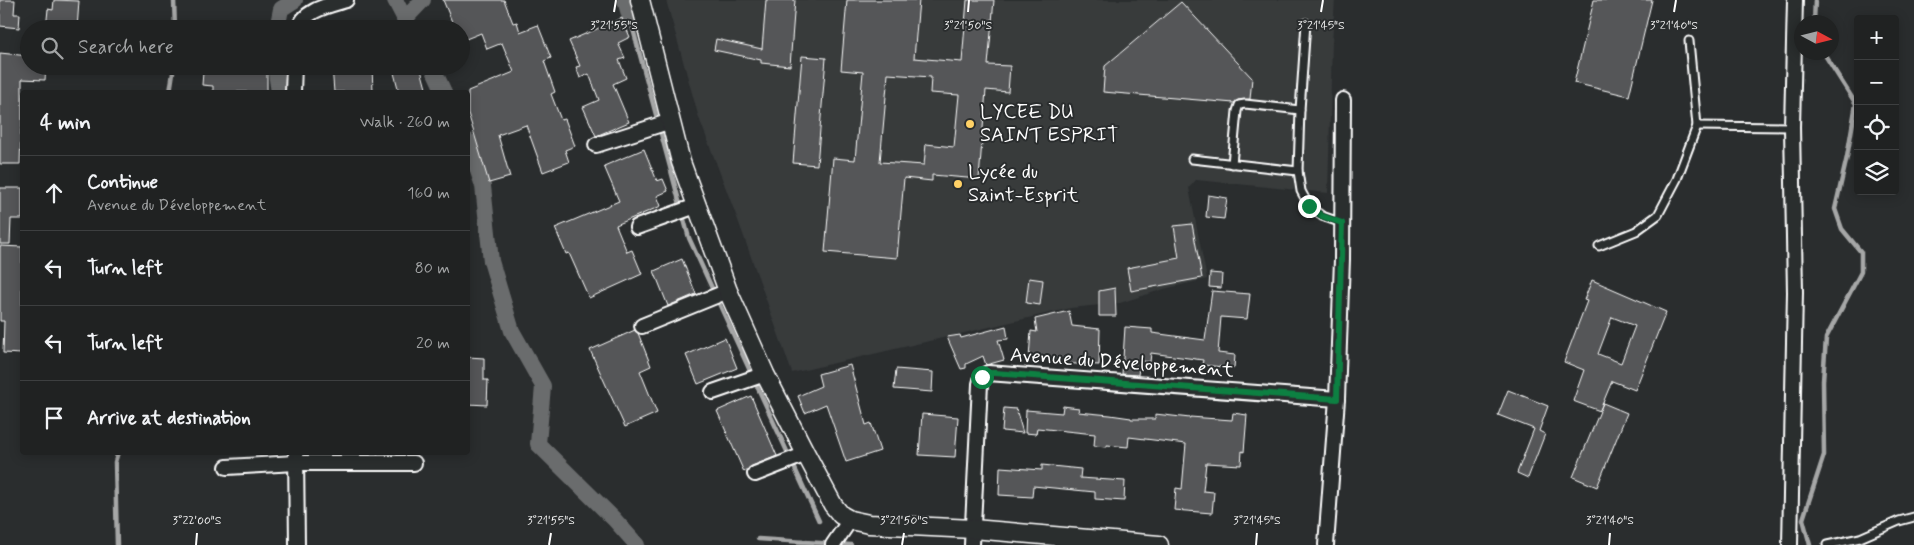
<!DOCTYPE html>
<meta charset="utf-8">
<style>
body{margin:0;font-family:Mynerve,sans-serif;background:#2d2f2f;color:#f1f3f6}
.controls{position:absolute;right:15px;top:15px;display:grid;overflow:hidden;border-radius:5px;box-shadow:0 2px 12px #0003}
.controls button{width:45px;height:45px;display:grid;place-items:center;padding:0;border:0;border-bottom:1px solid #3d3f40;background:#202222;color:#f1f3f6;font:25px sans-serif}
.compass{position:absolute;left:1794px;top:15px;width:45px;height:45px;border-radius:50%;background:#202222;box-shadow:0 2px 12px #0003;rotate:97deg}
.stop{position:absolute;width:15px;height:15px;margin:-11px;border:4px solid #0b8043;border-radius:50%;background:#fff}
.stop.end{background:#0b8043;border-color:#fff;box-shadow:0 1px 5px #0008}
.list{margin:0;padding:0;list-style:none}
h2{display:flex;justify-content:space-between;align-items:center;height:65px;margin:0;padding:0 20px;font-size:21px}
h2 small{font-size:16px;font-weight:400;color:#a2a4a5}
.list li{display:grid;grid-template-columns:32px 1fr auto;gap:15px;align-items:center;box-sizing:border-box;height:75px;padding:0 20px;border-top:1px solid #3d3f40}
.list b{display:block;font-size:19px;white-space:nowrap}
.list p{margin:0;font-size:16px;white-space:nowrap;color:#a2a4a5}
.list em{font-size:16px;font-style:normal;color:#a2a4a5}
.icon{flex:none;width:28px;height:28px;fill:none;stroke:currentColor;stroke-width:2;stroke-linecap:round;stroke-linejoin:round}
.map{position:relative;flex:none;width:1914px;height:545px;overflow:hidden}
.search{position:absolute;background:#202222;box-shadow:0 2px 12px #0003;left:20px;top:20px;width:450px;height:55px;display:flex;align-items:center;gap:12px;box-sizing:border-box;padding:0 18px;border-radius:28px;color:#a2a4a5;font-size:19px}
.panel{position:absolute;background:#202222;box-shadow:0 2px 12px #0003;left:20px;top:90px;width:450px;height:365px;border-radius:5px}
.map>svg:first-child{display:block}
.built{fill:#373a3b}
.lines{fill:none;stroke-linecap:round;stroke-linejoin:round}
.stream{stroke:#a6a7a7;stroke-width:4.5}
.canal{stroke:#6a6c6d;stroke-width:16}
.building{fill:#555758;stroke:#fff;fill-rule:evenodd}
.service-casing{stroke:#fff;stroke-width:11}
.minor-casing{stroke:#fff;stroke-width:18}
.tertiary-casing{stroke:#fff;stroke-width:21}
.service{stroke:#2a2d2e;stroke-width:7}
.minor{stroke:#2a2d2e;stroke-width:14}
.tertiary{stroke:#2a2d2e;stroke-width:18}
.route{stroke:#0b8043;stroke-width:6}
.ticks{fill:none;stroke:#fff;stroke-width:2}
.poi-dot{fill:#ffd166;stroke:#2a2d2e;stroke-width:2}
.labels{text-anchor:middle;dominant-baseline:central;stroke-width:4;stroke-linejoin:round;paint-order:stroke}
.poi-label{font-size:20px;fill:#fff;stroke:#2a2d2e;text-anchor:start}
.street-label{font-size:20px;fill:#fff;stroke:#2a2d2e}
.ticks-label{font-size:12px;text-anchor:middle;fill:#fff;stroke:#2a2d2e;stroke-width:4;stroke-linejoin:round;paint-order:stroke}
</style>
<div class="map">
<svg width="1914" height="545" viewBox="0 0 1914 545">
<rect width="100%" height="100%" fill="#2a2d2e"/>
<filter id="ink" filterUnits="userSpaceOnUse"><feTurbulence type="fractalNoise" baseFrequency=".02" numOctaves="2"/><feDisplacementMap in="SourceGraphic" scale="10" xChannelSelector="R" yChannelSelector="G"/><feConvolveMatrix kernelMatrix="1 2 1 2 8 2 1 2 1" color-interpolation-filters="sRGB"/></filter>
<g filter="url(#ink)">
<polygon class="built" points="666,0 1335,0 1332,43 1328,193 1196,180 1189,188 1207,279 1164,289 1120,303 1071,308 792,373 739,223 699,118"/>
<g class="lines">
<g class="stream">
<polyline points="174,0 175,29"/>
<polyline points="629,14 689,238 819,521"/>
<polyline points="1814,22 1815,0"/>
<polyline points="170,92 174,66"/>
<polyline points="758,539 851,545"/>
<polyline points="117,545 115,462 118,452"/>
<polyline points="1810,545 1803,519 1824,455 1823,381 1826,338 1861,272 1861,252 1842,229 1835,209 1847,157 1856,104 1823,52"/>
</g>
<g class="canal">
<polyline points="395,0 410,29"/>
<polyline points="625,0 629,14"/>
<polyline points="404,20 423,0"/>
<polyline points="277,29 281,9 295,0"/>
<polyline points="275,66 279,92"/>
<polyline points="432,66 444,92"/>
<polyline points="468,141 483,186 491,261 512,331 543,386 538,444 614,519 637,545"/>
</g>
</g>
<g class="building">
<polygon points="0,0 15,0 14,14 20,14 19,28 0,26"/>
<polygon points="54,0 79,1 77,29 46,29 48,9 53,10"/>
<polygon points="443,0 504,0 513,23 517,22 520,32 538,25 551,58 544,61 555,92 551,94 561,120 565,119 575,146 565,150 569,162 543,172 526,125 498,135 510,177 489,183 468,113 468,91 514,72 502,43 487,49 481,33 461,41 461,29 455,29"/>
<polygon points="766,0 795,0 790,66 761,63 761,60 714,50 716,39 762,49"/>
<path d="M847 0H919L914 58 962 62 967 0H994L988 65 1010 66 1008 92 986 90 979 179 932 175V181L904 178 897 258 825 252 833 158 855 160 863 72 841 70ZM888 74 931 77 930 93 959 95 954 147 926 144 924 165 880 162Z"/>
<polygon points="1594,0 1652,0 1629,96 1574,83"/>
<polygon points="1181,2 1252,78 1250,99 1238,100 1234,103 1103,92 1105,66"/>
<polygon points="622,18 630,37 618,43 625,58 619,60 626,78 613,84 629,122 596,136 583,107 599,100 589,74 580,78 576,67 580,66 569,41"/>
<polygon points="0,53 29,56 29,66 46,66 45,80 22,79 22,129 21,129 20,164 0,164"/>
<polygon points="802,56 826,58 817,165 793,163"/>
<polygon points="206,66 267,66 267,92 213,92 213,86 202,85 203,72 205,73"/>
<polygon points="332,66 372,66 373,92 334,92"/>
<polygon points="401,66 420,66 427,92 399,92 393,69"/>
<polygon points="644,149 657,181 663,179 668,191 657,196 661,206 616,225 627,252 632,250 642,274 589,298 569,253 566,254 555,228 619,201 604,166"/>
<polygon points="0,188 22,188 22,219 11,219 10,244 0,244"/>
<polygon points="1208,195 1227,198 1224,219 1206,217"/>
<polygon points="1192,224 1202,278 1131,291 1127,268 1179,258 1174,226"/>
<polygon points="0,246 22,247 22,354 3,353 4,321 0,321"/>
<polygon points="682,259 696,294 668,306 654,271"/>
<polygon points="1210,273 1222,274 1221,288 1209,287"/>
<polygon points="1029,278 1043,280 1040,305 1026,303"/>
<path d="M1592 280 1666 312 1635 390 1612 381 1600 410 1603 403 1627 413 1597 487 1573 477 1600 411 1573 401 1584 370 1564 362 1587 301 1584 300ZM1612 317 1635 326 1621 363 1598 354Z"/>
<polygon points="1115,288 1116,316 1099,316 1099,291"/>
<polygon points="1212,291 1250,294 1247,319 1221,317 1218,353 1235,355 1234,368 1202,365 1203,360 1151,353 1150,362 1140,361 1138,375 1122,374 1125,327 1152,329 1152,333 1205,340"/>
<polygon points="1069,311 1072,326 1100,329 1099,365 1056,363 1056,360 1029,358 1031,331 1037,332 1035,319"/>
<polygon points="1006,326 1008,339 998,340 1004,360 986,365 983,356 966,364 966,368 961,369 947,337 960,335 961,338"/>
<polygon points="635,330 638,333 651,366 640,371 657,413 625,427 590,350"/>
<polygon points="725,338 737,368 698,384 686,355"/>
<polygon points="468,357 484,358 484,380 488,380 487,405 468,404"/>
<polygon points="850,365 866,425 871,423 880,451 846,462 826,404 805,413 798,396 821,386 818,374"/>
<polygon points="896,369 933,372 932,392 894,389"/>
<polygon points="1508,390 1548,406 1539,431 1545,434 1528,478 1517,473 1534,429 1498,415"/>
<polygon points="751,396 777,456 752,466 744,472 717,411"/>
<polygon points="1063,406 1079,408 1078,412 1110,415 1131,418 1131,419 1155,419 1155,414 1190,418 1190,417 1232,420 1233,413 1247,415 1244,452 1242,451 1241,465 1206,463 1203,491 1214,492 1212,513 1174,510 1176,488 1182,489 1186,444 1129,437 1128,447 1107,445 1107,447 1094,446 1095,434 1037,428 1036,434 1025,433 1026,410 1062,413"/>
<polygon points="1004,408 1016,409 1023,433 1002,431"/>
<polygon points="922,414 958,417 955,457 919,455"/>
<polygon points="1042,465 1081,469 1080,478 1125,481 1124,501 1095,499 1095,492 1033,486 1032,497 999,495 1000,467 1042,470"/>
</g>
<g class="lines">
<g class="service-casing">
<g id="service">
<polyline points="1306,23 1300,110 1298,171 1301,191 1309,206 1322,216 1342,223"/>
<polyline points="1697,126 1792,127"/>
<polyline points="1192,159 1298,171"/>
<polyline points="1232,164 1237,111 1239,105 1245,104 1300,110"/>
<polyline points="1599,246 1636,231 1658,215 1677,179 1697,126 1689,41"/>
<polyline points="1827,545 1860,538 1899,521 1914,517"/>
</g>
</g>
<g class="minor-casing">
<g id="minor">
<path d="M299 29C303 10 330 5 346 0"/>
<polyline points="293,92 294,66"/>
<polyline points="596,145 671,121"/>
<polyline points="637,227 696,206"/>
<polyline points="642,326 728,291"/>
<polyline points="713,392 765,374"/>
<polyline points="296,452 297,545"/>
<polyline points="227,467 296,463 414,463"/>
<polyline points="755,474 806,454"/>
<polyline points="833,545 850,520"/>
<polyline points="972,545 980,384 982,377 988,373 1337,399"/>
<polyline points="1326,545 1337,399 1342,259 1343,100"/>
<polyline points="1790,545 1795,292 1792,127 1795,0"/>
</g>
</g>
<g class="tertiary-casing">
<polyline id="tertiary" points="640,0 681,162 728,291 765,374 806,454 833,505 841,515 850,520 869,524 973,529 1159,545"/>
</g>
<use href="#service" class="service"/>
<use href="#minor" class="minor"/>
<use href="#tertiary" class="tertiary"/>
</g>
</g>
<g class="lines" filter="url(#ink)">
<polyline class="route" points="982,377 988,373 995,373 1337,399 1342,223 1322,216 1309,206"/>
</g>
<path class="ticks" d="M614 12 616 0M968 12 969 0M1321 12 1323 0M1674 12 1676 0M196 545 197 533M549 545 551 533M902 545 904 533M1256 545 1257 533M1609 545 1610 533"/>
<g class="poi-dot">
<circle cx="970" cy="124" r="5"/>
<circle cx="958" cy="184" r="5"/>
</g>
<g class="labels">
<g class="poi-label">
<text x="980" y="112">LYCEE DU<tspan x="980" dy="23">SAINT ESPRIT</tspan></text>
<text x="968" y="172">Lycée du<tspan x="968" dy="23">Saint-Esprit</tspan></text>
</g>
<g class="street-label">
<text transform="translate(1122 363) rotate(4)">Avenue du Développement</text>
</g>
</g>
<g class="ticks-label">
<text x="614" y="29">3°21'55"S</text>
<text x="968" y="29">3°21'50"S</text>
<text x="1321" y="29">3°21'45"S</text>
<text x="1674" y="29">3°21'40"S</text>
<text x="197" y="524">3°22'00"S</text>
<text x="551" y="524">3°21'55"S</text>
<text x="904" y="524">3°21'50"S</text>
<text x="1257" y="524">3°21'45"S</text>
<text x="1610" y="524">3°21'40"S</text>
</g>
</svg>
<div class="controls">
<button>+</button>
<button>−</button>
<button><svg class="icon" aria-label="locate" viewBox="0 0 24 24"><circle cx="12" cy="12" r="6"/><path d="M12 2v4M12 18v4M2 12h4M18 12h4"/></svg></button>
<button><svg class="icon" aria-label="layers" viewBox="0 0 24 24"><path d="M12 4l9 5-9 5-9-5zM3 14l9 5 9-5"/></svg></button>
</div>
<svg class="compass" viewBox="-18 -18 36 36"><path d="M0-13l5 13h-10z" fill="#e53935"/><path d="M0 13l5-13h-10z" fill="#a2a4a5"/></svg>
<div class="stop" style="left:982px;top:377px"></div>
<div class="stop end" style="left:1309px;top:206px"></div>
<div class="search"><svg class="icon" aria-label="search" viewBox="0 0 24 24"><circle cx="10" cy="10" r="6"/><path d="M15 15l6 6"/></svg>Search here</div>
<section class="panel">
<h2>4 min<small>Walk · 260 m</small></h2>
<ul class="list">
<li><svg class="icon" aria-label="ahead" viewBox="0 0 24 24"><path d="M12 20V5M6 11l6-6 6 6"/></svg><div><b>Continue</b><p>Avenue du Développement</p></div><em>160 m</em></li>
<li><svg class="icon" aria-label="left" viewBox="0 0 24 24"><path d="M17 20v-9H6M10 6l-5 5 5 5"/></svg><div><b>Turn left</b></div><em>80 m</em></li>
<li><svg class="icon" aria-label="left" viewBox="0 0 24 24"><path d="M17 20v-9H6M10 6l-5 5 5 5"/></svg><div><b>Turn left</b></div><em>20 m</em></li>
<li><svg class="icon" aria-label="arrive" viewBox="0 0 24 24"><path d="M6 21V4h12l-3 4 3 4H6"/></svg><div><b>Arrive at destination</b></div></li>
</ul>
</section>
</div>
